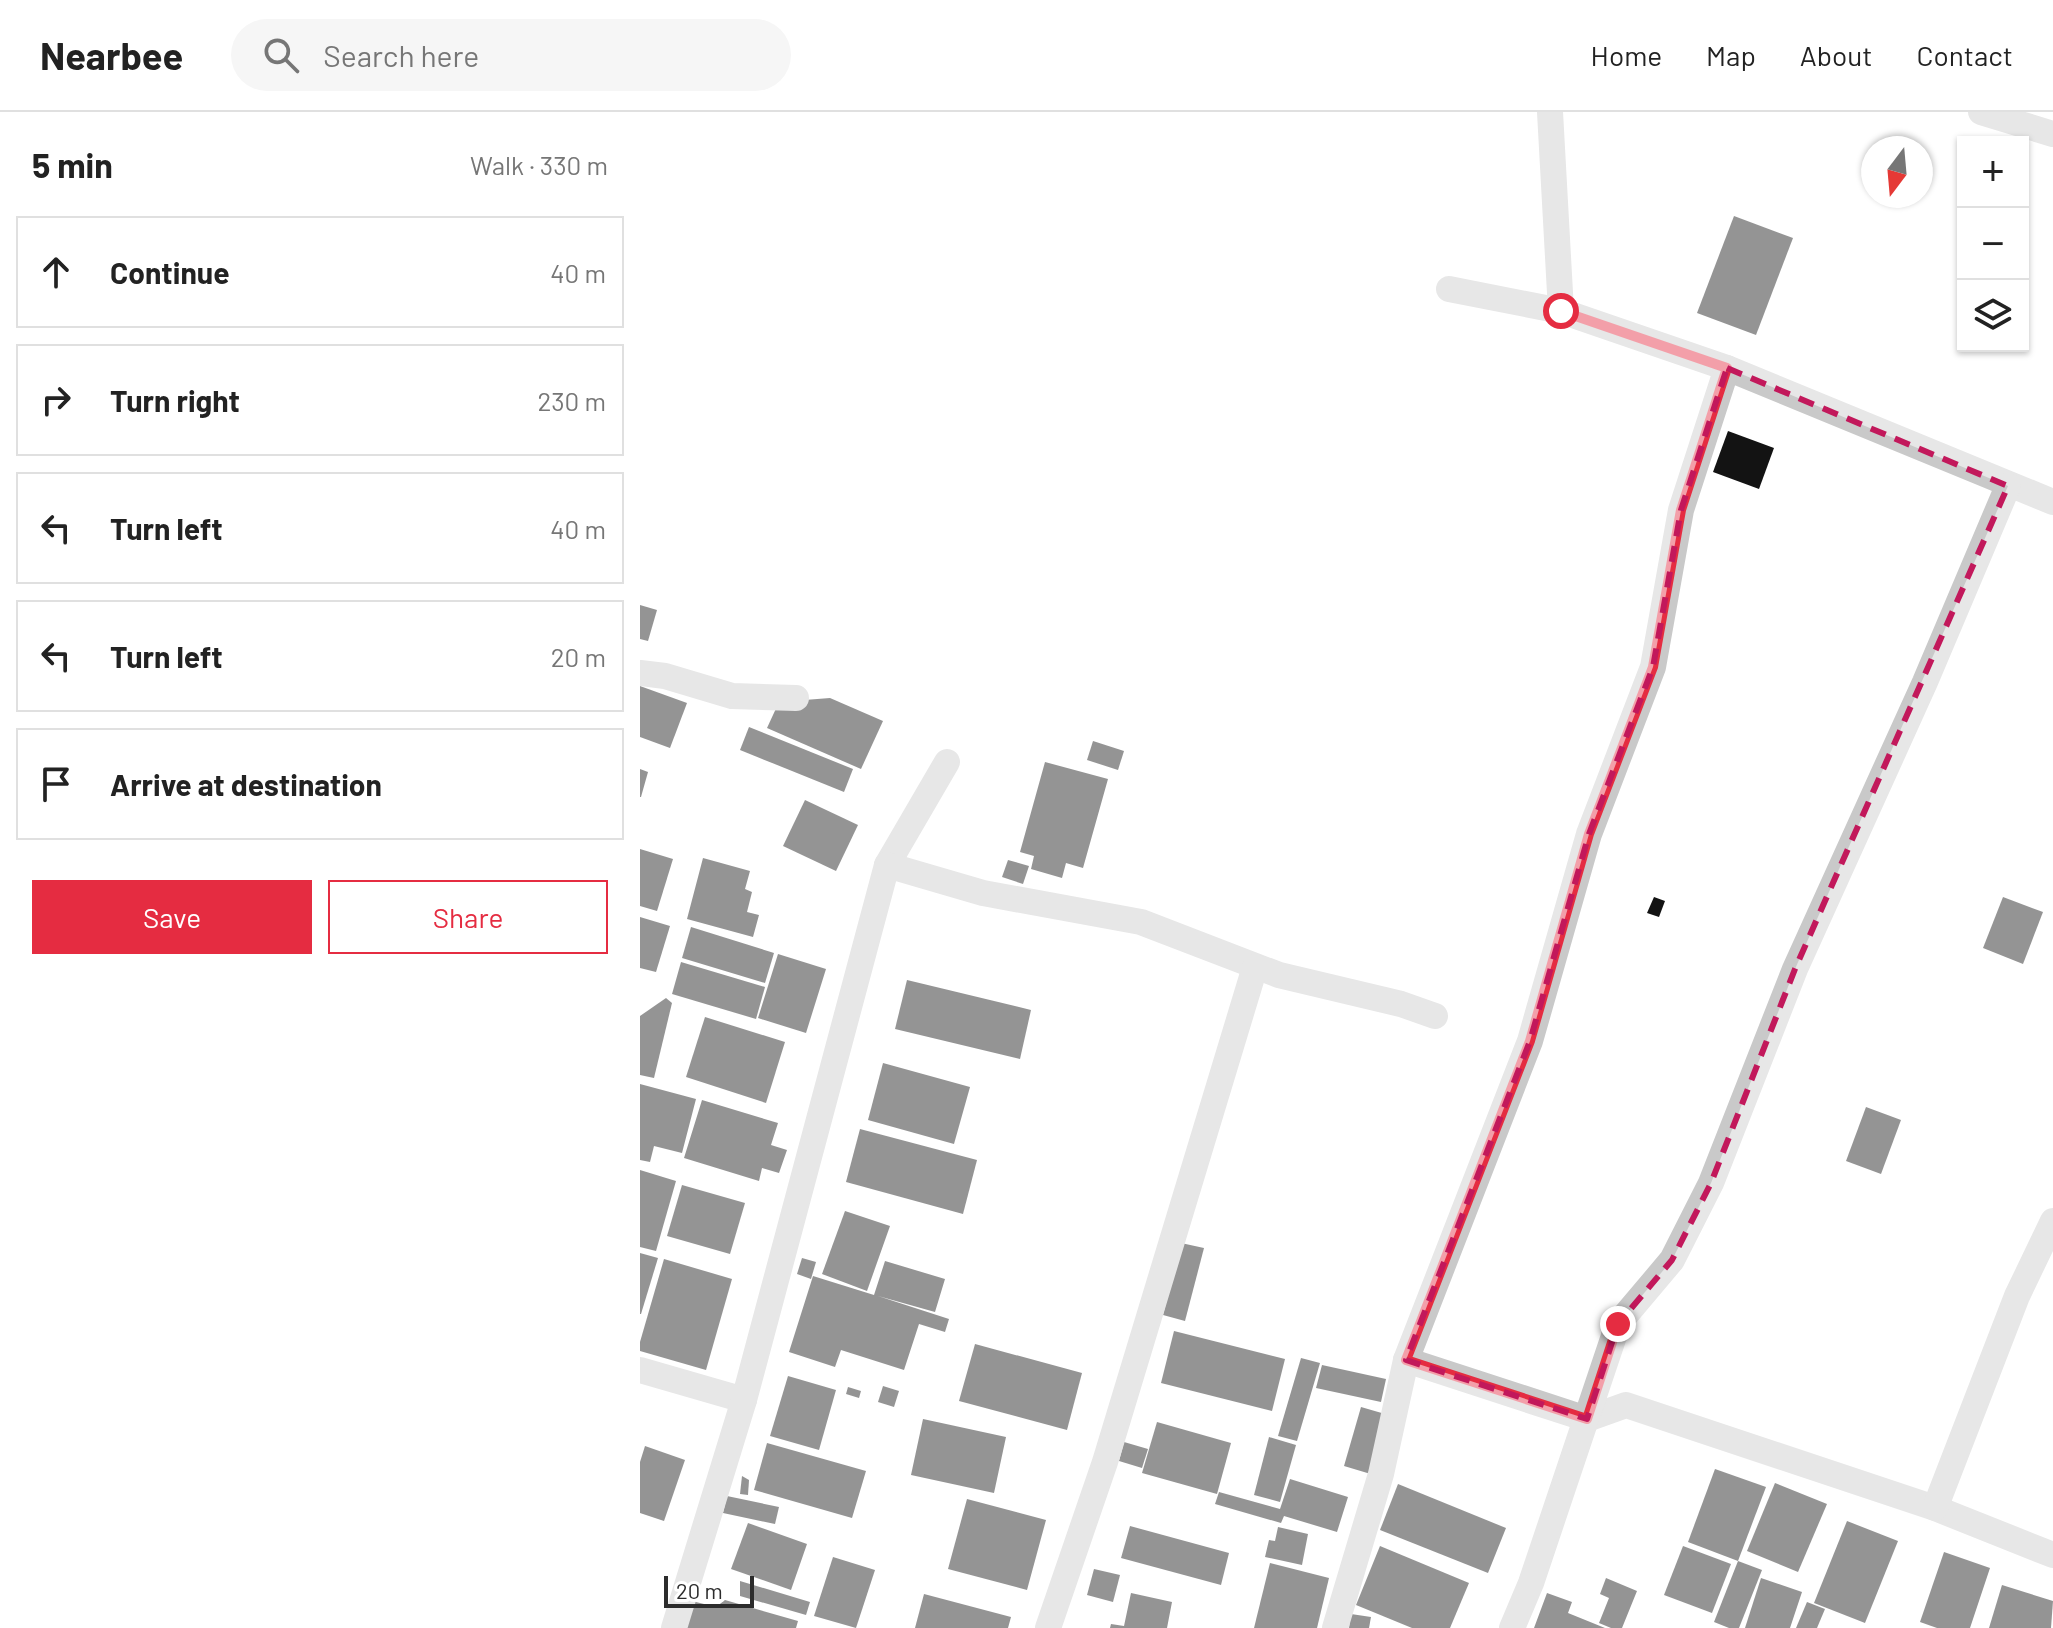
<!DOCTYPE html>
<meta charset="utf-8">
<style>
body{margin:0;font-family:Barlow,sans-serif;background:#f6f6f6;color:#222}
.controls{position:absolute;right:24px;top:24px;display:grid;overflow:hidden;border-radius:0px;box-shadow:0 2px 6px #0004}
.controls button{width:72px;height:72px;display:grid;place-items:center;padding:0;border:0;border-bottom:2px solid #e0e0e0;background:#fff;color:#222;font:40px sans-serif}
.compass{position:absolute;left:1221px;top:24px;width:72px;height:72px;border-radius:50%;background:#fff;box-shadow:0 2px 6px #0004;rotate:196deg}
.scale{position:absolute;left:24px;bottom:20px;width:90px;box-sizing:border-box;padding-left:8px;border:4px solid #2c2c2c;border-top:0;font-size:22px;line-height:28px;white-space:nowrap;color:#2c2c2c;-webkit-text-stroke:6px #fff;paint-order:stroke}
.stop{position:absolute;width:24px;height:24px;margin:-18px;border:6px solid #e52c41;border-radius:50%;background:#fff}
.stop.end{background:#e52c41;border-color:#fff;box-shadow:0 2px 8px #0008}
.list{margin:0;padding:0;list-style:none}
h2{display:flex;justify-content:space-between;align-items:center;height:104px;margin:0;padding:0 32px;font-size:34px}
h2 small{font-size:26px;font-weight:400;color:#767676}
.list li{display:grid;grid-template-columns:52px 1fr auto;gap:24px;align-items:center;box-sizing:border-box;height:112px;margin:0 16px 16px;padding:0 16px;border:2px solid #e0e0e0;border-radius:0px}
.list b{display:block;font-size:30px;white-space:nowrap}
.list em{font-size:26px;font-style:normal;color:#767676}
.actions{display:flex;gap:16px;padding:24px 32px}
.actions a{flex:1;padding:18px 0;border:2px solid #e52c41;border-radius:0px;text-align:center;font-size:28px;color:#e52c41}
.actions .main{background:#e52c41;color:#fff}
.icon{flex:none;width:44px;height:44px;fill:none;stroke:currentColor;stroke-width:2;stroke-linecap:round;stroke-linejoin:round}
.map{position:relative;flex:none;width:1413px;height:1516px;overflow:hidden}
header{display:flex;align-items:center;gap:48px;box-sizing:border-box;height:112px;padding:0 40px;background:#fff;border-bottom:2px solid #e0e0e0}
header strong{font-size:38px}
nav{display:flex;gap:44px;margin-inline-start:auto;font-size:28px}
.search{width:560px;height:72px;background:#f6f6f6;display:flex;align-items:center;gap:20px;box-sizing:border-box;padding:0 28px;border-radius:44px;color:#767676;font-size:30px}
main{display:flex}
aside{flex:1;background:#fff}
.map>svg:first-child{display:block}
.building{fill:#131313}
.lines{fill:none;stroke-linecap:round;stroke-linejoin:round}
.street{stroke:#c9c9c9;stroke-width:26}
.route{stroke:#e52c41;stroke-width:10}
.marked{fill:none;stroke:#c2185b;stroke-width:6;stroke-dasharray:16 10;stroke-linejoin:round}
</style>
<header>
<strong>Nearbee</strong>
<div class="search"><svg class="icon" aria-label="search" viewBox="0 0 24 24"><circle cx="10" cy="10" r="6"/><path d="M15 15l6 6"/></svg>Search here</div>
<nav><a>Home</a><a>Map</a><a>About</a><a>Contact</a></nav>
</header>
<main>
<aside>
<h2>5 min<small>Walk · 330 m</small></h2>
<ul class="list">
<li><svg class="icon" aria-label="ahead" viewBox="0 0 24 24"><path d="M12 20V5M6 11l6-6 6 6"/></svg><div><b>Continue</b></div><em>40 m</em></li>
<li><svg class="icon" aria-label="right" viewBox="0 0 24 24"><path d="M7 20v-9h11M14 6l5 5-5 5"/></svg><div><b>Turn right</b></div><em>230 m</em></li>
<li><svg class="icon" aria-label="left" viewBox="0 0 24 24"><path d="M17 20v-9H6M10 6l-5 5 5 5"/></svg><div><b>Turn left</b></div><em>40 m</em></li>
<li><svg class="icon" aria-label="left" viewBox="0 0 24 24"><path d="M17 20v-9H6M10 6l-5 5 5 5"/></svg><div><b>Turn left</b></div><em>20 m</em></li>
<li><svg class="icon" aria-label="arrive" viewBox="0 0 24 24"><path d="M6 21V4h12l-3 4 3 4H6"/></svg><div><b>Arrive at destination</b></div></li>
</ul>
<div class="actions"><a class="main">Save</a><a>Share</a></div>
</aside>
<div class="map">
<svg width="1413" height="1516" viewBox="0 0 1413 1516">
<rect width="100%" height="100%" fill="#fff"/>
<g class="building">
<polygon points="1094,104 1153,126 1116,223 1057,201"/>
<polygon points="1088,319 1134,336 1119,377 1073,360"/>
<polygon points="0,493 17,498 8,529 0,527"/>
<polygon points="0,574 47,591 30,636 0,625"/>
<polygon points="190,586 243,609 221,657 127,616 139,590"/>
<polygon points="109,615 213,657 204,680 100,638"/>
<polygon points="453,629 484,639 478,658 447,648"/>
<polygon points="405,650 468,667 443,756 426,751 422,766 391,757 394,744 380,740"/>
<polygon points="0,657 8,660 1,685 0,685"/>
<polygon points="165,688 218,713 196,759 143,734"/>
<polygon points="0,737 33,747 17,799 0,794"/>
<polygon points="63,746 110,759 105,777 112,780 107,800 119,803 113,825 47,807"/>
<polygon points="368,748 389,754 383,772 362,765"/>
<polygon points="1014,785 1025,789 1019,805 1007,801"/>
<polygon points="1363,785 1403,800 1383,852 1343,836"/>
<polygon points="0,805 30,814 16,860 0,856"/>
<polygon points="51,815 134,841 125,871 42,846"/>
<polygon points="138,842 186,857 166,921 118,906"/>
<polygon points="41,850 125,875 116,907 32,882"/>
<polygon points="267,868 391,898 380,947 255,917"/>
<polygon points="26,886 32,891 14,966 0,963 0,904"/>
<polygon points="65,905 145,930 126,991 46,965"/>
<polygon points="243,951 330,975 314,1032 228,1008"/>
<polygon points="0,972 56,987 42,1041 14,1034 10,1050 0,1048"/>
<polygon points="62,988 138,1011 131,1033 147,1038 139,1061 122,1056 119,1069 44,1046"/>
<polygon points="1226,995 1261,1008 1241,1062 1206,1049"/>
<polygon points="220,1017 337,1048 323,1102 206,1070"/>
<polygon points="0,1058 36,1069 16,1139 0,1135"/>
<polygon points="42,1073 105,1091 90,1142 27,1124"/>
<polygon points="205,1099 250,1114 227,1179 182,1162"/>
<polygon points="541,1131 564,1136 545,1209 523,1203"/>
<polygon points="0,1141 18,1146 1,1202 0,1202"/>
<polygon points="162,1146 176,1150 171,1167 157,1162"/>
<polygon points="24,1147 92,1167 66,1258 0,1239 0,1230"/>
<polygon points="245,1149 305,1167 295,1200 238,1184 309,1207 305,1220 279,1212 264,1258 201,1238 195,1255 149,1240 173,1164 234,1183"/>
<polygon points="534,1219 645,1247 632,1299 521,1271"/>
<polygon points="335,1232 442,1261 427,1318 319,1289"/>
<polygon points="661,1246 680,1251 657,1329 638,1324"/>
<polygon points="682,1253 746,1267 741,1290 676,1276"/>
<polygon points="148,1264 196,1278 179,1338 130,1324"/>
<polygon points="243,1274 259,1279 254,1295 238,1290"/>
<polygon points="208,1275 221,1279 219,1286 206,1282"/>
<polygon points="721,1295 752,1304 734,1363 704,1354"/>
<polygon points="283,1307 366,1325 354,1381 271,1363"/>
<polygon points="517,1310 591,1331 577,1382 502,1361"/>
<polygon points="629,1325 656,1333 640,1390 614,1383"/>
<polygon points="484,1330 508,1337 502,1356 479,1349"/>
<polygon points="127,1331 226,1359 212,1406 114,1378"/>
<polygon points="5,1334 45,1348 24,1409 0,1401 0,1350"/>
<polygon points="1075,1357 1126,1375 1098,1449 1048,1430"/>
<polygon points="102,1364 109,1368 108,1383 100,1382"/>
<polygon points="650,1367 708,1385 697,1420 644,1404 641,1411 575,1392 579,1380 640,1397"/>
<polygon points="1135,1371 1187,1392 1158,1460 1107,1439"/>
<polygon points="758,1372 866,1416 848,1461 740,1418"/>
<polygon points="87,1384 139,1395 135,1412 83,1401"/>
<polygon points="327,1387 406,1408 387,1478 308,1457"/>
<polygon points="1207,1409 1258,1429 1225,1511 1174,1491"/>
<polygon points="108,1411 167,1432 151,1478 91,1457"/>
<polygon points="490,1414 589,1441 581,1473 481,1446"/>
<polygon points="638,1415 668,1422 662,1453 625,1445 629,1428 635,1429"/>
<polygon points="740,1434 829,1471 810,1516 772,1516 716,1493"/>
<polygon points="1043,1434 1091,1452 1072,1501 1024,1483"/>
<polygon points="1304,1440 1350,1456 1330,1516 1297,1516 1280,1510"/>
<polygon points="193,1445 235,1458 216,1516 174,1504"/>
<polygon points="1098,1449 1122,1458 1099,1516 1089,1516 1074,1510"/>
<polygon points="630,1451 689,1466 677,1516 614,1516"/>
<polygon points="454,1457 480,1463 473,1490 447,1483"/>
<polygon points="966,1466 997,1479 982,1516 971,1516 959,1511 969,1486 960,1482"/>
<polygon points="1121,1466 1162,1480 1150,1516 1105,1516"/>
<polygon points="100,1469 170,1490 166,1503 100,1484"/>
<polygon points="1362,1473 1413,1489 1411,1516 1349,1516"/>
<polygon points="491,1481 532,1490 527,1516 470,1516 471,1512 484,1514"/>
<polygon points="907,1481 932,1490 928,1501 965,1516 894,1516"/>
<polygon points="284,1482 371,1505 368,1516 275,1516"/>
<polygon points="85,1488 158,1509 156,1516 45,1516 52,1489 76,1495"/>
<polygon points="1167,1490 1185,1497 1177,1516 1156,1516"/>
<polygon points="711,1502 731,1505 729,1516 709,1516"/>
</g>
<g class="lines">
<g class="street">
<polyline points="910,0 921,199"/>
<polyline points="1341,0 1413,22"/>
<polyline points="809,177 921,199 1087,256 1413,390"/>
<polyline points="0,561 25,564 92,584 156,586"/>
<polyline points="247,753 307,650"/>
<polyline points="766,1248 947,1307 986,1293 1295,1396 1413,1443"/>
<polyline points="0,1258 104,1288"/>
<polyline points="1295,1396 1377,1184 1413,1109"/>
<polyline points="34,1516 104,1288 247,753 343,781 501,810 639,863 761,892 795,904"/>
<polyline points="408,1516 465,1350 615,855"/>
<polyline points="695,1516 741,1362 766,1248 890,929 949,722 1013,555 1041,398 1087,256"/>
<polyline points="872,1516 891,1471 978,1212 1032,1148 1071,1071 1155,857 1285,570 1368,374"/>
</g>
</g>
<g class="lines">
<polyline class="route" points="921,199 1087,256 1041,398 1013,555 949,722 890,929 766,1248 947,1307 978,1212"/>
</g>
<path d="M0 0H1413V1516H0ZM1087 256 1368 374 1155 857 1071 1071 1032 1148 978 1212 947 1307 766 1248 890 929 949 722 1013 555 1041 398Z" fill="#fff" fill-opacity=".55" fill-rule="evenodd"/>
<path class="marked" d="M1087 256 1368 374 1155 857 1071 1071 1032 1148 978 1212 947 1307 766 1248 890 929 949 722 1013 555 1041 398Z"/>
</svg>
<div class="controls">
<button>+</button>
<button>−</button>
<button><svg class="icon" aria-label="layers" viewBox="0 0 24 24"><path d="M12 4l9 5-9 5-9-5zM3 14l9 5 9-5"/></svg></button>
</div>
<svg class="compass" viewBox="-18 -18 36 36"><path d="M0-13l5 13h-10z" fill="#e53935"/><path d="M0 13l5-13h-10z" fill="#767676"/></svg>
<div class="scale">20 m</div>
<div class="stop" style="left:921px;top:199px"></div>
<div class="stop end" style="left:978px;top:1212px"></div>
</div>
</main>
